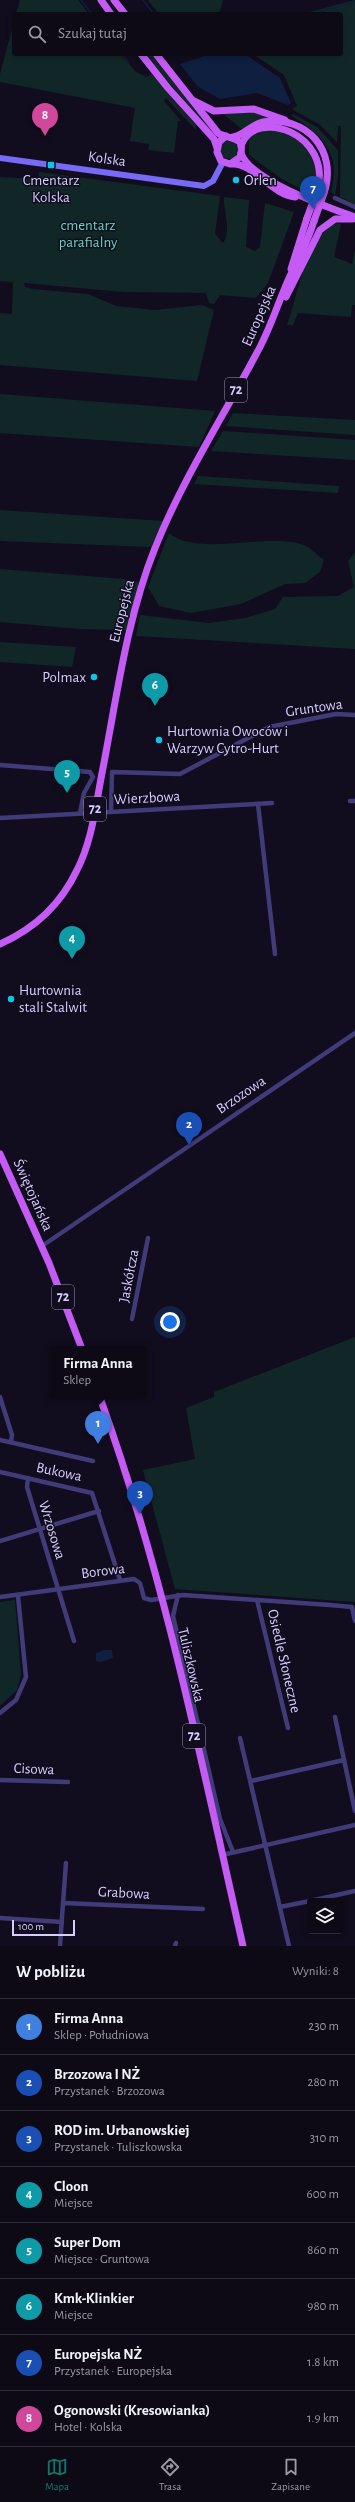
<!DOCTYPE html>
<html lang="pl">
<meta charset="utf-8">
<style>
body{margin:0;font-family:"Alegreya Sans",sans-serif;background:#16131f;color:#f1f3f6}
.controls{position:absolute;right:12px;bottom:12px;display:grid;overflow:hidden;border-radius:4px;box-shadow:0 2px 6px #0003}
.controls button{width:36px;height:36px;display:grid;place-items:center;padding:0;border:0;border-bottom:1px solid #2d2b35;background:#0d0a16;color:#f1f3f6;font:20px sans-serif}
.scale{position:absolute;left:12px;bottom:10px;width:63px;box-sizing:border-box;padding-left:4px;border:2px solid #d5cdfc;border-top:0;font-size:11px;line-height:14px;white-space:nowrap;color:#d5cdfc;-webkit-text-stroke:3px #110d1e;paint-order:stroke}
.you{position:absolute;left:170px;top:1322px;width:14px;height:14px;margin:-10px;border:3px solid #fff;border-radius:50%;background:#1a73e8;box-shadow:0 0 0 6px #1a73e833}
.badge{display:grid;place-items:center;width:26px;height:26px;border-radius:50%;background:#0f766e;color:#fff;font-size:13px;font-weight:700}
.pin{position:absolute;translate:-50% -33px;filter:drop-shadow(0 1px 2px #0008)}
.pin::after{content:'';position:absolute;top:21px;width:14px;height:12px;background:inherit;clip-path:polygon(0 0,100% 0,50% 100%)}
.popup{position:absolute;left:49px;top:1346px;width:98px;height:52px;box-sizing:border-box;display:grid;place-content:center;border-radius:4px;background:#0d0a16;filter:drop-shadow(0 1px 3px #0005);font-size:13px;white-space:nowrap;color:#9a9aa1}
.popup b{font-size:15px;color:#f1f3f6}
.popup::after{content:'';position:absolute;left:50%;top:100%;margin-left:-8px;border:8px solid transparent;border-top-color:#0d0a16}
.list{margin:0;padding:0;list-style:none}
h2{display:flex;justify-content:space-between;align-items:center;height:52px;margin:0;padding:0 16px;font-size:17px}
h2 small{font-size:13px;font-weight:400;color:#9a9aa1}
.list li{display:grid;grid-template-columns:26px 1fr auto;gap:12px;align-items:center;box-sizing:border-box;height:56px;padding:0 16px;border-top:1px solid #2d2b35}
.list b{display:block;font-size:15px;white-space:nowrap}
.list p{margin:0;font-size:13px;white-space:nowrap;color:#9a9aa1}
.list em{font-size:13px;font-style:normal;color:#9a9aa1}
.icon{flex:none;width:22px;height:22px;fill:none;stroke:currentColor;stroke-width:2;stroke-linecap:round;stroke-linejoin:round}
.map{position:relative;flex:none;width:355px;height:1946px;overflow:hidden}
.search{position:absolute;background:#0d0a16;box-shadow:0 2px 6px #0003;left:12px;right:12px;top:12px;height:44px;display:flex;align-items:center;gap:10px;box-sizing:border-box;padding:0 14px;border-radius:4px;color:#9a9aa1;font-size:15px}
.sheet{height:500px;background:#0d0a16}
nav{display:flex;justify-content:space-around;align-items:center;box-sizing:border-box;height:56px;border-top:1px solid #2d2b35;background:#0d0a16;font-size:11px;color:#9a9aa1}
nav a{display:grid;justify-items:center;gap:2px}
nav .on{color:#0f766e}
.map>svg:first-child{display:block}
.green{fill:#112727}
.water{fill:#0f1f40}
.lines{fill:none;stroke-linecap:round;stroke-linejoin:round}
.stream{stroke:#0f1f40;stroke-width:1.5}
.street{stroke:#413b7a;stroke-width:4.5}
.secondary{stroke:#766af6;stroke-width:6}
.primary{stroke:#c55bf5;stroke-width:7}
.primary-bridge{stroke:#c55bf5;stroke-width:7}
.poi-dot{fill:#0ec4e7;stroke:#110d1e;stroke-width:1.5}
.labels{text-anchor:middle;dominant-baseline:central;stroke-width:3;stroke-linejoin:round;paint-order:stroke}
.shield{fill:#110d1e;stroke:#9a93b9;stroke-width:1}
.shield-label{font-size:14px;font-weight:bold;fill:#d5cdfc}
.street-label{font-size:15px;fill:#d5cdfc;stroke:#110d1e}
.poi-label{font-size:15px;fill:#d5cdfc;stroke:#110d1e;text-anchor:start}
.park-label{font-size:15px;fill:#5ed7c0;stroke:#110d1e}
</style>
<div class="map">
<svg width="355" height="1946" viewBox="0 0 355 1946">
<rect width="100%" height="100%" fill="#110d1e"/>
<g class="green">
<polygon points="20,0 78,0 89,14 16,14"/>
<polygon points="148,0 223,0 219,14 159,14"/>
<polygon points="355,0 355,204 340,197 341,126 338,126 337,142 319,124 295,111 292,109 297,106 284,75 253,54 341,54 341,14 302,14"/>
<polygon points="14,22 14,54 120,54 136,72 147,77 152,74 196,125 196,130 166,98 164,101 181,121 178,121 174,153 148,150 149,144 130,141 135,108 0,82 0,74"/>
<polygon points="145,54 151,54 211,129 209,130"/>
<polygon points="255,111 276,118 262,119 242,129 223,114"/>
<path d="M293 114 317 127 338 150V177L335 195 331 192C342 152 322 136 292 116Z"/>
<path d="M274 130C305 139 320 155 314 187L307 184 308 193 282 179 249 155V137L264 131Z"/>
<circle cx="229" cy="150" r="9"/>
<path d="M39 172 220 196 215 234 223 243C232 231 223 211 224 197L249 200 246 247 255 251 260 247 265 203 294 212 268 283 256 298 220 295 214 304 209 303 206 293 124 292 24 283 25 287 33 289 88 294 116 306 155 310 202 305 214 310 197 381 0 365V313L12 314 13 282 0 281V177L38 179Z"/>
<path d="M335 223 341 224 334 257 352 264 355 249V305H352L351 317 298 313 293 325H287C299 291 304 245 335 223Z"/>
<polygon points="0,394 215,411 199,447 0,433"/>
<polygon points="233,413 355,420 355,435 226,426"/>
<polygon points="223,431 355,440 355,460 211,451"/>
<polygon points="198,476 339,486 338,493 194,484"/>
<polygon points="0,510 163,521 151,547 0,541"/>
<path d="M169 533C197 557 265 533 301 544 309 546 317 555 324 560L320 572 305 583 285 584 241 604 191 613 159 606 148 587Z"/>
<polygon points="355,552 355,649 136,636 140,615 209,623 245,618 275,609 283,597 338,596 354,587 348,561"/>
<polygon points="0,569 123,579 139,582 127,630 80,629 0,622"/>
<polygon points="0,642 76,647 72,667 0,662"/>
<polygon points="355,1337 355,1602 175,1589 143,1470 195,1459 186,1408 214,1397 214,1392"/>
<polygon points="15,1600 21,1674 17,1690 0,1706 0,1602"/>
</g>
<g class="water">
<polygon points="211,54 245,54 280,78 291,103 288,105 257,93 220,99 198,87 180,64"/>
<polygon points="104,1650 112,1650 113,1658 101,1662 96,1661 96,1653"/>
</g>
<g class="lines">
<g class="stream">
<polyline points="81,0 92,14"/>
<polyline points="143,0 154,14"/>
<polyline points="312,14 355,2"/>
<polyline points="122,54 129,63"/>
<polyline points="149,58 152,58"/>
</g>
<g class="street">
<polyline points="335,198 355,207"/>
<polyline points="0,765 90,772 93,777 84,793 80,813"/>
<polyline points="350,801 355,801"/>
<polyline points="258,804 275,954"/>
<polyline points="111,812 112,772 180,774 269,727 336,714 355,715"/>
<polyline points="0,818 272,803"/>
<polyline points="42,1246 355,1033"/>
<polyline points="132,1319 148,1238"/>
<polyline points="0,1397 12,1435 11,1442"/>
<polyline points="0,1440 93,1461"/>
<polyline points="0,1472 92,1493 120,1580"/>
<polyline points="28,1478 27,1487 74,1641"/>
<polyline points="0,1541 99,1511"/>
<polyline points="178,1595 173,1616 220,1819 233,1852"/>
<polyline points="0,1597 134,1579 140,1583 144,1598 151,1600 183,1595 330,1605 352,1607 355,1621"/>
<polyline points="257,1600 288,1728"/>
<polyline points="0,1713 16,1700 26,1677 18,1596"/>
<polyline points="240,1738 289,1946"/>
<polyline points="344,1760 355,1811"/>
<polyline points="0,1780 68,1782"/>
<polyline points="251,1781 344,1760 335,1717"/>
<polyline points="222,1855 355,1825"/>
<polyline points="310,1901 355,1891"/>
<polyline points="63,1903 66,1863"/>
<polyline points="280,1907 310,1901"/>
<polyline points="0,1918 62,1922"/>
<polyline points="60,1946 63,1903 203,1909"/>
<polyline points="175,1946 176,1943"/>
</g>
<polyline class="secondary" points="0,158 204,186 213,181 223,162"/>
<g class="primary">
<polyline points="101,0 111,14"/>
<polyline points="114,0 125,14"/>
<polyline points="141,54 168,88 214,139 217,148"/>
<path d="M156 54 218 133C229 140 247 135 240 157L230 164 221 161 217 152 219 142 226 136"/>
<polyline points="194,101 214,111 254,109 285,120"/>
<path d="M233 137C243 136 252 124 263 122 307 115 338 151 324 193"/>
<path d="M241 146C255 106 334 134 317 191"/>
<path d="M241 153C250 180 329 208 355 217"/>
<path d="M232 164C252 162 272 195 295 197"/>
<polyline points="291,269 307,218"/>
<polyline points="286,297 320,230 335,219 353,219"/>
<path d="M0 944C34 929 61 904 77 870 93 839 96 802 103 768 117 695 127 618 155 548 183 478 225 414 260 347 272 324 279 300 290 276 299 258 308 241 314 221"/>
<polyline points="0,1154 49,1263 82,1349"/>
<path d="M99 1395C164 1573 201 1761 243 1946"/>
</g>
<g class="primary-bridge">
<polyline points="307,218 317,191"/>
<polyline points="314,221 324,193"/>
</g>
</g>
<g class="poi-dot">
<rect x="47" y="161" width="8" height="8" rx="2"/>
<circle cx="236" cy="180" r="4"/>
<circle cx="94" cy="677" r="4"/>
<circle cx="159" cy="740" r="4"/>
<circle cx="11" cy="999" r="4"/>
</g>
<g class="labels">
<g class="shield">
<rect x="225" y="378" width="22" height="24" rx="3"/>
<rect x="84" y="797" width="22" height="24" rx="3"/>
<rect x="52" y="1285" width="22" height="24" rx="3"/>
<rect x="183" y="1724" width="22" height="24" rx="3"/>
</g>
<g class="shield-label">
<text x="236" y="390">72</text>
<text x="95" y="809">72</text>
<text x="63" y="1297">72</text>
<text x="194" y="1736">72</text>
</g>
<g class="street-label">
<text transform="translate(107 159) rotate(8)">Kolska</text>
<text transform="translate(259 316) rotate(-66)">Europejska</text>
<text transform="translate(122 611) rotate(-76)">Europejska</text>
<text transform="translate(314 708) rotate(-8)">Gruntowa</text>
<text transform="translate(147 798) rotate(-3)">Wierzbowa</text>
<text transform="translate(241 1095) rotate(-34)">Brzozowa</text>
<text transform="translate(33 1195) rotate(66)">Świętojańska</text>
<text transform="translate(129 1276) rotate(-79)">Jaskółcza</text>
<text transform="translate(59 1472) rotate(12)">Bukowa</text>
<text transform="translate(52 1530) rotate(73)">Wrzosowa</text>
<text transform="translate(103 1571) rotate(-7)">Borowa</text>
<text transform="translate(284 1661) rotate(77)">Osiedle Słoneczne</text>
<text transform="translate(191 1665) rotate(77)">Tuliszkowska</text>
<text transform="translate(34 1769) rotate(2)">Cisowa</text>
<text transform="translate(124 1893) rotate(3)">Grabowa</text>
</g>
<g class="poi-label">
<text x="51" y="180" text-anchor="middle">Cmentarz<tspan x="51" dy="17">Kolska</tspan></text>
<text x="244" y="180">Orlen</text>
<text x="86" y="677" text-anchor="end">Polmax</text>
<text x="167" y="731">Hurtownia Owoców i<tspan x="167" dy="17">Warzyw Cytro-Hurt</tspan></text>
<text x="19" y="990">Hurtownia<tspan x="19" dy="17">stali Stalwit</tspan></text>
</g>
<g class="park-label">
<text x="88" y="225">cmentarz<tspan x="88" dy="17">parafialny</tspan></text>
</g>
</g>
</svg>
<div class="controls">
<button><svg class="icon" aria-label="layers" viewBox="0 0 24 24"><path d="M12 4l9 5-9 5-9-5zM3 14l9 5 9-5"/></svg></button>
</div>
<div class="scale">100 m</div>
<div class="you"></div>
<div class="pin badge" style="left:98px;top:1444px;background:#3f7fe0">1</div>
<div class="popup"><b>Firma Anna</b>Sklep</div>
<div class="pin badge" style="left:189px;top:1145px;background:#1a4fb4">2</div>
<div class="pin badge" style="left:140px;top:1514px;background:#1a4fb4">3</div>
<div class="pin badge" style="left:72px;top:959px;background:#0f9aa8">4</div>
<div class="pin badge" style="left:67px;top:793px;background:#0f9aa8">5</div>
<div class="pin badge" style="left:155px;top:706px;background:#0f9aa8">6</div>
<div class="pin badge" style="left:313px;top:209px;background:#1a4fb4">7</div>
<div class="pin badge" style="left:45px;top:136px;background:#d1479c">8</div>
<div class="search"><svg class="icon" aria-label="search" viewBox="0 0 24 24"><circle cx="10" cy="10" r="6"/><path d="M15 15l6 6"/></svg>Szukaj tutaj</div>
</div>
<section class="sheet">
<h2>W pobliżu<small>Wyniki: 8</small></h2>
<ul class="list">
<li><span class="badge" style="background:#3f7fe0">1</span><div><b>Firma Anna</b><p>Sklep · Południowa</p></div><em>230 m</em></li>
<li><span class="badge" style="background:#1a4fb4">2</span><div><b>Brzozowa I NŻ</b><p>Przystanek · Brzozowa</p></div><em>280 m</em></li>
<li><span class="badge" style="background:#1a4fb4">3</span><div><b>ROD im. Urbanowskiej</b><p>Przystanek · Tuliszkowska</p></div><em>310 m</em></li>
<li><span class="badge" style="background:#0f9aa8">4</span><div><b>Cloon</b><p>Miejsce</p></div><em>600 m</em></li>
<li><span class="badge" style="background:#0f9aa8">5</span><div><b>Super Dom</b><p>Miejsce · Gruntowa</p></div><em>860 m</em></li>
<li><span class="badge" style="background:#0f9aa8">6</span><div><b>Kmk-Klinkier</b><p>Miejsce</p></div><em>980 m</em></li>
<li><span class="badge" style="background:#1a4fb4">7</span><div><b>Europejska NŻ</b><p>Przystanek · Europejska</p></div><em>1.8 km</em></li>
<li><span class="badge" style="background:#d1479c">8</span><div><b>Ogonowski (Kresowianka)</b><p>Hotel · Kolska</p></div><em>1.9 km</em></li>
</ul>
</section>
<nav>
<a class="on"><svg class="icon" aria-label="map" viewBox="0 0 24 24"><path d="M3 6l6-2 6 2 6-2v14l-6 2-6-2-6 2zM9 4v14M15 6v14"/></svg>Mapa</a>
<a><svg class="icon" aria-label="directions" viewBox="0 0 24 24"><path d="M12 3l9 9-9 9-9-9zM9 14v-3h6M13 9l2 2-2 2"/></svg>Trasa</a>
<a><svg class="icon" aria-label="saved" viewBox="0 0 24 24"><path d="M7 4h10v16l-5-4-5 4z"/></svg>Zapisane</a>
</nav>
